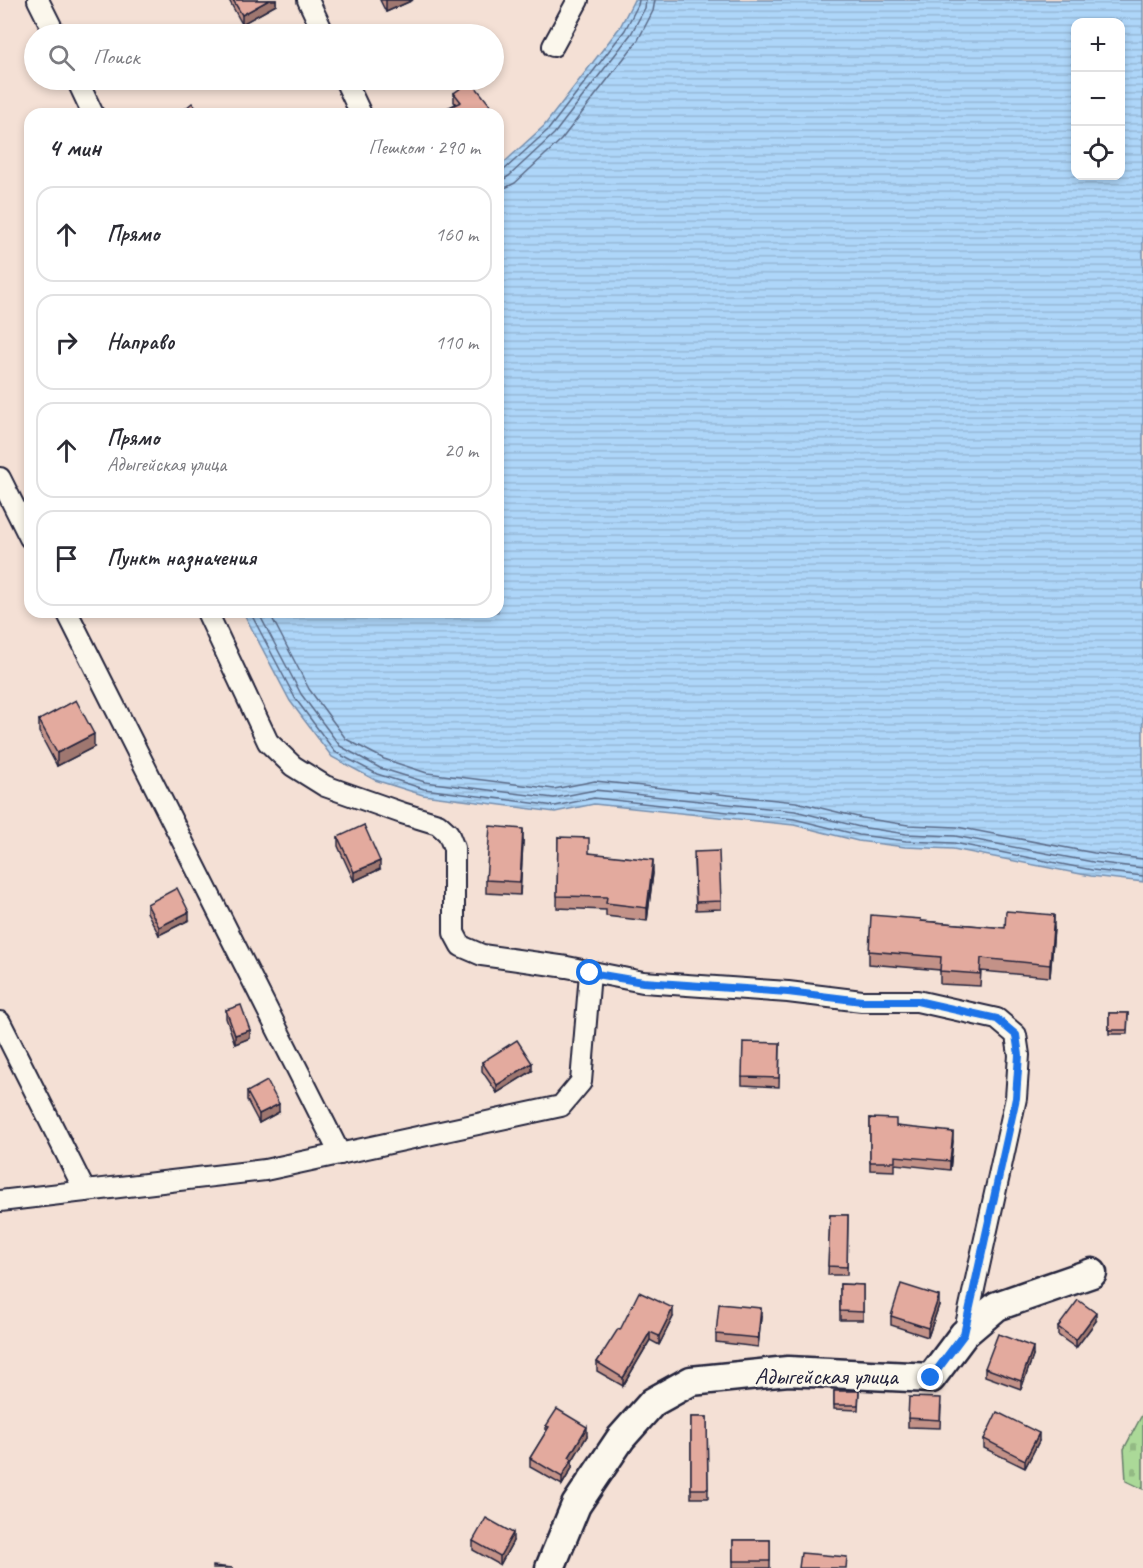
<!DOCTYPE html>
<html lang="ru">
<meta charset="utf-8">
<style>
body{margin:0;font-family:Caveat,sans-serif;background:#f7f7f7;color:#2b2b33}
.controls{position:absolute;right:18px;top:18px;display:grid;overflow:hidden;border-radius:12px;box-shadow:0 3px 9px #0003}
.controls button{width:54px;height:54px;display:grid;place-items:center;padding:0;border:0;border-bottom:2px solid #e1e1e2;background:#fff;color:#2b2b33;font:30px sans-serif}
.stop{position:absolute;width:18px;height:18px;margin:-14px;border:4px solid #1a73e8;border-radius:50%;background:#fff}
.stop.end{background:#1a73e8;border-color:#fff;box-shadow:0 2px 6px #0008}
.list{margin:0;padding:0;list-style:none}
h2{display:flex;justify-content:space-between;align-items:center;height:78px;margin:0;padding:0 24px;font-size:26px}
h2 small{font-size:20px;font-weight:400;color:#7c7c81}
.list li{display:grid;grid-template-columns:39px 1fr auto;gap:18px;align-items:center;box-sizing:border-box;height:96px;margin:0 12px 12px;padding:0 12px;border:2px solid #e1e1e2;border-radius:18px}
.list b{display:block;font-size:22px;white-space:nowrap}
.list p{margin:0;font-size:20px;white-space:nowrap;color:#7c7c81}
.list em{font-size:20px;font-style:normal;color:#7c7c81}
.icon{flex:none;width:33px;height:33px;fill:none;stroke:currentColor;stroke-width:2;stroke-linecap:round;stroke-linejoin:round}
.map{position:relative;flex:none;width:1143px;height:1568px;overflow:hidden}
.search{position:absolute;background:#fff;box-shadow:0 3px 9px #0003;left:24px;top:24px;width:480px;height:66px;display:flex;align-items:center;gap:15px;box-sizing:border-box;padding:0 21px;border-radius:33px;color:#7c7c81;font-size:22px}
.panel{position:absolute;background:#fff;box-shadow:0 3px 9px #0003;left:24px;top:108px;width:480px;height:510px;border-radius:18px}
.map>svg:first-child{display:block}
.cemetery{fill:url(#cemetery-stones);stroke:#667e6a;stroke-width:1.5}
.water{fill:url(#water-rules);stroke:#768ead;stroke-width:1.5;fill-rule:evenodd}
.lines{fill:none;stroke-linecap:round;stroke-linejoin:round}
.shore{stroke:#5a6a87;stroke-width:1.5}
.street-casing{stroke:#22223b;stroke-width:24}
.secondary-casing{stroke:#22223b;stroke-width:33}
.street{stroke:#fbf7ec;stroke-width:20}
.secondary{stroke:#fbf7ec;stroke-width:28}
.wall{fill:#c39288;stroke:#22223b;stroke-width:1.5}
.shaded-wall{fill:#9f776f;stroke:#22223b;stroke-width:1.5}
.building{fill:#e3aa9e;stroke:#22223b;stroke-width:1.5}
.route{stroke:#1a73e8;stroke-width:8}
.labels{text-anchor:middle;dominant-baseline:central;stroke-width:4.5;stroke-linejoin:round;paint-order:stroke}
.street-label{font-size:24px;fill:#22223b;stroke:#fbf7ec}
</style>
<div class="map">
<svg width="1143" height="1568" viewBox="0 0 1143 1568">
<defs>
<pattern id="cemetery-stones" width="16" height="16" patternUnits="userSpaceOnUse" patternTransform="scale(1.5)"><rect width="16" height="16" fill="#abd998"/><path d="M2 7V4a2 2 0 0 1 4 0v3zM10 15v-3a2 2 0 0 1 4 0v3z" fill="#93ba84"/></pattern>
<pattern id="water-rules" width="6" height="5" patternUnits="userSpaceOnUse" patternTransform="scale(1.5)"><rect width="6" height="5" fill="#aed6f9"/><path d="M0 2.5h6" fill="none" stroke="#95b7d6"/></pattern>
</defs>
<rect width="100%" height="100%" fill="#f4e0d5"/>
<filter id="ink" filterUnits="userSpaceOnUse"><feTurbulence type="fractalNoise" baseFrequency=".0167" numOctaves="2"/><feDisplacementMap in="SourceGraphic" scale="12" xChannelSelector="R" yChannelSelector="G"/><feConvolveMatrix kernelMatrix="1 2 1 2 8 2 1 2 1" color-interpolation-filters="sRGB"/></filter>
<g filter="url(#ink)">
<polygon class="cemetery" points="1143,1413 1143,1489 1126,1481 1124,1449"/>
<path class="water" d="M634 0H1143V882L1091 876 953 849 905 847 858 841 794 825 594 804 555 812 423 795 375 780 332 757 290 701 243 612H498V168L544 126 620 27ZM1076 22H1120V176H1076Z"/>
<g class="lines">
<g class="shore">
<polyline points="498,172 504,170 548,130 625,30 638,5 639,0"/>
<polyline points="498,179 504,179 509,176 554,134 631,34 645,8 646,0"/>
<polyline points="498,189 507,187 515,183 561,140 638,40 653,11 655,0"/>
<polyline points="250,612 295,698 335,752 377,774 424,789 555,806 594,798 794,819 859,835 906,841 954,843 1092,870 1143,876"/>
<polyline points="258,612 301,694 340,746 380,768 425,782 554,798 595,790 795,811 860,827 906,834 955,836 1093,862 1143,868"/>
<polyline points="269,612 309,689 346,739 384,759 427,773 554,789 595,781 796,802 862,818 908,825 957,827 1094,853 1143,859"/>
</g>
<g class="street-casing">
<g id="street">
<polyline points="38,0 55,34"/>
<polyline points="308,0 324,34"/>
<polyline points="553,46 578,0"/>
<polyline points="77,80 93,114"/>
<polyline points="345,80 361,114"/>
<polyline points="0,478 30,538"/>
<polyline points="67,612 340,1154"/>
<polyline points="207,612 268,742 293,766 325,786 402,813 438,824 448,833 454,848 454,933 461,946 482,955 567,967 643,982 788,992 862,1001 917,1001 997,1019 1016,1035 1019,1055 1016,1098 964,1334"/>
<polyline points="0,1022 85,1191"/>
<polyline points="0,1201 265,1170 561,1106 581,1082 590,973"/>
</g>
</g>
<g class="secondary-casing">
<polyline id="secondary" points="550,1568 576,1505 621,1438 653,1402 691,1381 788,1371 931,1378 964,1334 997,1306 1092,1273"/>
</g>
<use href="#street" class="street"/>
<use href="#secondary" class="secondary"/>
</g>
<g class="wall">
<polygon points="229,0 276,0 276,5 242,24"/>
<polygon points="380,0 413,0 386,12"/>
<polygon points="454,93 490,113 434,114 456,104 454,102"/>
<polygon points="39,720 94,747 57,766 39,732"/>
<polygon points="338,837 380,869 354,881 338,846"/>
<polygon points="558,837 589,853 653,873 647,921 606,916 606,910 557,908"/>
<polygon points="523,841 520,895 486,893 486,880"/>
<polygon points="694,861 721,901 721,909 696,910"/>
<polygon points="147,904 189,920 159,935 147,912"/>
<polygon points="921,921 1005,928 1054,928 1050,977 981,971 980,986 940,984 940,970 869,964 869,951"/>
<polygon points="226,1010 250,1038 235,1044 226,1018"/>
<polygon points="1109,1013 1128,1013 1127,1034 1109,1034"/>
<polygon points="780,1043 779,1087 742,1085 742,1077"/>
<polygon points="482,1062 532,1071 497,1093 482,1071"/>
<polygon points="247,1092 279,1112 259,1123 247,1100"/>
<polygon points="870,1118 896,1126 953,1141 950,1170 895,1164 895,1171 870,1170"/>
<polygon points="830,1215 848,1215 847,1275 828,1275"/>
<polygon points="840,1284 863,1285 863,1320 840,1320"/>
<polygon points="939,1305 928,1337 891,1325 891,1316"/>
<polygon points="673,1317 659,1345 650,1340 623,1386 597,1371 597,1362 620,1330"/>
<polygon points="761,1317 758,1347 716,1342 716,1334"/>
<polygon points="1096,1321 1076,1348 1058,1335 1058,1327"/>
<polygon points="1033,1356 1021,1389 985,1376 985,1368"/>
<polygon points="834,1391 859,1391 858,1410 834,1409"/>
<polygon points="941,1407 940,1428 908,1427 908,1418"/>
<polygon points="691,1417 707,1417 708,1498 691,1498"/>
<polygon points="546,1426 587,1436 572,1461 572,1468 562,1485 530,1467 530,1458 546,1432"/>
<polygon points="984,1439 1039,1441 1025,1468 984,1448"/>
<rect x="733" y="1540" width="37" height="28"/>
<polygon points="473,1541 513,1541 500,1565 473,1550"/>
</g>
<g class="shaded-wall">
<polygon points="269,0 276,0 276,5 242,24 242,15"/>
<polygon points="386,0 413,0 386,12"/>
<polygon points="490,105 490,113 489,114 477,114"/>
<polygon points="94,734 94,747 57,766 57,753"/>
<polygon points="523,829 523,841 520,895 520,882"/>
<polygon points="653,860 653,873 647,921 647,908"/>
<polygon points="380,861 380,869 354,881 354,872"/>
<polygon points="189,912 189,920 159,935 159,927"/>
<polygon points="1054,915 1054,928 1050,977 1050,965"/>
<polygon points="250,1030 250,1038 235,1044 235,1035"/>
<polygon points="532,1063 532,1071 497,1093 497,1085"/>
<polygon points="279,1104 279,1112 259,1123 259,1114"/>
<polygon points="953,1132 953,1141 950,1170 950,1161"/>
<polygon points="939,1296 939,1305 928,1337 928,1328"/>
<polygon points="673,1308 673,1317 659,1345 659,1336"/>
<polygon points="761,1308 761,1317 758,1347 758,1338"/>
<polygon points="1096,1313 1096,1321 1076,1348 1076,1340"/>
<polygon points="650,1332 650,1340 623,1386 623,1378"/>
<polygon points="1033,1347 1033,1356 1021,1389 1021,1381"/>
<polygon points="587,1427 587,1436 572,1461 572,1468 562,1485 562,1477 569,1457"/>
<polygon points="1039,1433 1039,1441 1025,1468 1025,1460"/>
<polygon points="513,1533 513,1541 500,1565 500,1556"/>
</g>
<g class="building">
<polygon points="233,0 269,0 242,15"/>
<polygon points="471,81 490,105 477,114 434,114 461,102 454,93"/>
<polygon points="192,103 201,114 179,114"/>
<polygon points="76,700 94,734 57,753 39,720"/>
<polygon points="364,825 380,861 354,872 338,837"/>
<polygon points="490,826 523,829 520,882 486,880"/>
<polygon points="558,837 589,838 589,853 653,860 647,908 606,903 607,897 557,896"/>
<polygon points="719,851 721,901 696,902 694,852"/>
<polygon points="177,888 189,912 159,927 147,904"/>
<polygon points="1006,911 1054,915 1050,965 981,958 980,974 940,971 941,957 869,951 871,915 921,919 921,921 1005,928"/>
<polygon points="241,1005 250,1030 235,1035 226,1010"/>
<polygon points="1109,1013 1128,1013 1127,1030 1109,1030"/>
<polygon points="517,1040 532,1063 497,1085 482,1062"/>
<polygon points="743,1042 780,1043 779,1078 742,1077"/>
<polygon points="267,1081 279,1104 259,1114 247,1092"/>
<polygon points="870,1118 896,1119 896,1126 953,1132 950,1161 895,1156 895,1162 870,1162"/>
<polygon points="830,1215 848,1215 847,1267 828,1266"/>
<polygon points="840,1284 863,1285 863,1312 840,1311"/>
<polygon points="901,1284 939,1296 928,1328 891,1316"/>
<polygon points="639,1292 673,1308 659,1336 650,1332 623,1378 597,1362 618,1329 620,1330"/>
<polygon points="1078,1300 1096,1313 1076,1340 1058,1327"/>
<polygon points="719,1304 761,1308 758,1338 716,1334"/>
<polygon points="998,1334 1033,1347 1021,1381 985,1368"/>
<polygon points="834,1391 859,1391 858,1405 834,1405"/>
<polygon points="909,1397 941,1398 940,1420 908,1418"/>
<polygon points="557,1409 587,1427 569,1457 572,1459 562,1477 530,1458 549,1427 546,1426"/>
<polygon points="997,1412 1039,1433 1025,1460 984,1439"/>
<polygon points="691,1417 707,1417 708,1489 691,1489"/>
<polygon points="486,1518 513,1533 500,1556 473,1541"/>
<rect x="733" y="1540" width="37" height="21"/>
<polygon points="801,1553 847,1557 846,1568 799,1568"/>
<polygon points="213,1566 233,1568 213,1568"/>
</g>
</g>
<g class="lines" filter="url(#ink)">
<polyline class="route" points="590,973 643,982 788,992 862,1001 917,1001 997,1019 1016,1035 1019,1055 1016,1098 964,1334 931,1378"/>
</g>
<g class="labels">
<g class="street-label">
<text x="826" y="1376">Адыгейская улица</text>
</g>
</g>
</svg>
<div class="controls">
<button>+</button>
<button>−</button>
<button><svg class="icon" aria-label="locate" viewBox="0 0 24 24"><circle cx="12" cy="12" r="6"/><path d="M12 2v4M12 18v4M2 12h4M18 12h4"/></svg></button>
</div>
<div class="stop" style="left:590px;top:973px"></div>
<div class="stop end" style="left:931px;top:1378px"></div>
<div class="search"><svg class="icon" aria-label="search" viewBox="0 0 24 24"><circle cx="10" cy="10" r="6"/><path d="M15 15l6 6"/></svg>Поиск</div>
<section class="panel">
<h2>4 мин<small>Пешком · 290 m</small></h2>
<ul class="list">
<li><svg class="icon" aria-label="ahead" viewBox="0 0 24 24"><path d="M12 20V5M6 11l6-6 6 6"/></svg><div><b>Прямо</b></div><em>160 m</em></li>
<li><svg class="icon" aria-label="right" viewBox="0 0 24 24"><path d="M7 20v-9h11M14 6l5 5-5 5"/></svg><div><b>Направо</b></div><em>110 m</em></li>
<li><svg class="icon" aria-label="ahead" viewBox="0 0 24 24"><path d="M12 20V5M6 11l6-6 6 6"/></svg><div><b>Прямо</b><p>Адыгейская улица</p></div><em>20 m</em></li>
<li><svg class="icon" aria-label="arrive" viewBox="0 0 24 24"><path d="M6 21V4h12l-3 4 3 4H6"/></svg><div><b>Пункт назначения</b></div></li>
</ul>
</section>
</div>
